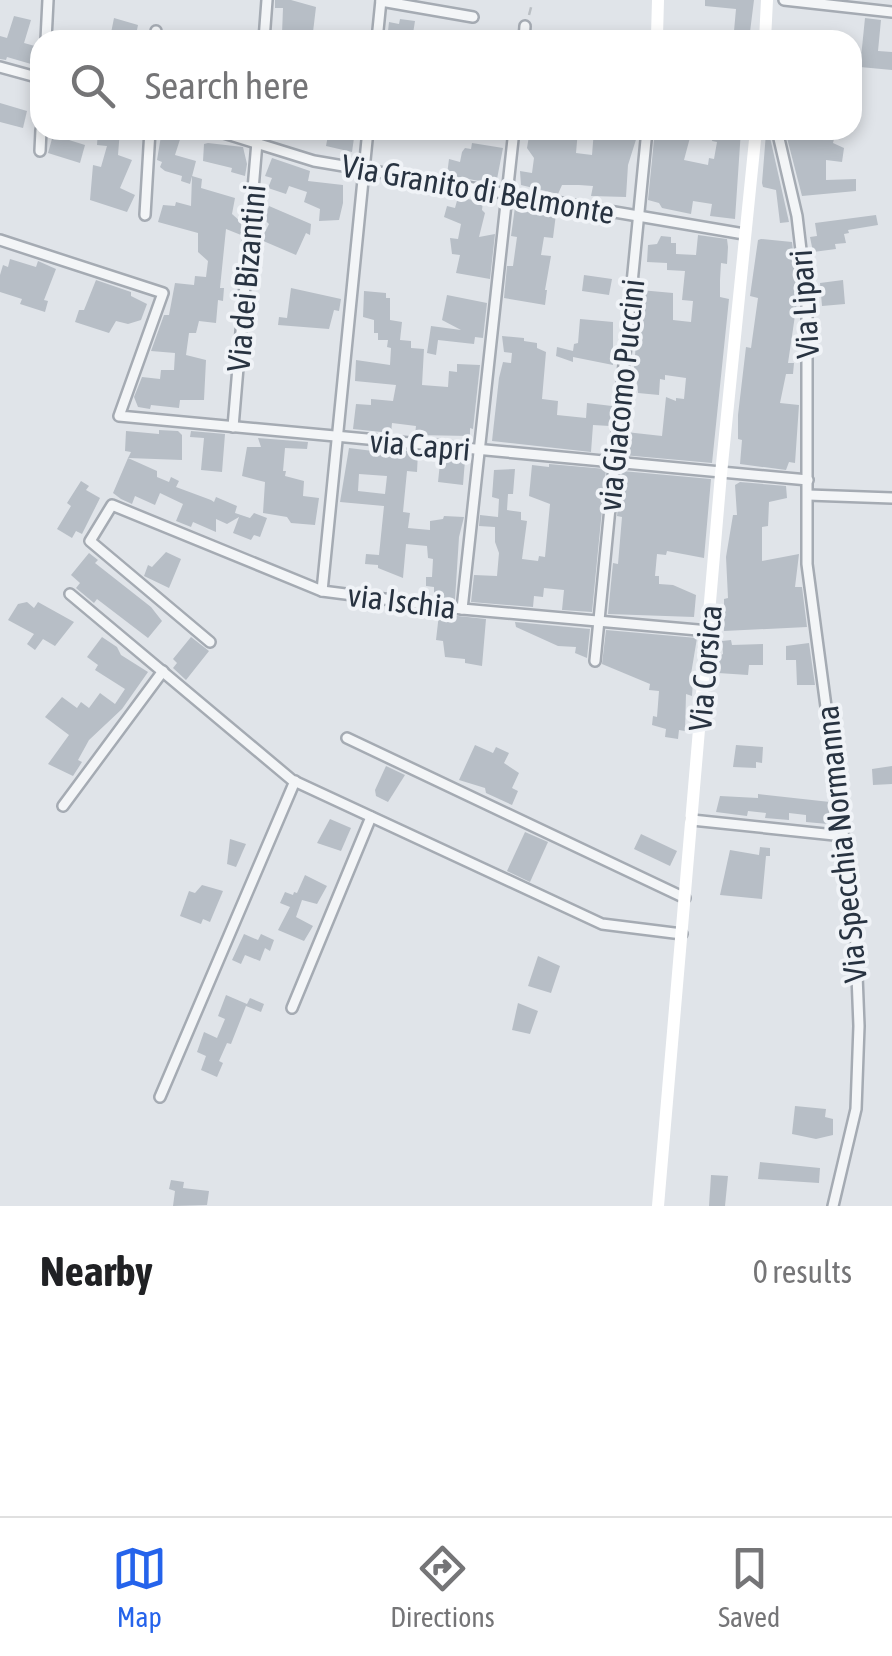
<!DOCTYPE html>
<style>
body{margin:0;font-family:"Asap Condensed",sans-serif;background:#f2f2f2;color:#202124}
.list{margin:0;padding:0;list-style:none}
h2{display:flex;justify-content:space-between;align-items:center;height:130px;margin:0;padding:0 40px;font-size:42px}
h2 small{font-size:32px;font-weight:400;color:#757577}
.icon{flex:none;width:55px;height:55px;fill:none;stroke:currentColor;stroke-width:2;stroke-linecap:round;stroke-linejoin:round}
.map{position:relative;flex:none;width:892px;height:1206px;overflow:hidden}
.search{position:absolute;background:#fff;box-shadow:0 5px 15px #0003;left:30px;right:30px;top:30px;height:110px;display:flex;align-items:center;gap:25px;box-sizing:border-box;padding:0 35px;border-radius:30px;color:#757577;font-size:38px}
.sheet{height:310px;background:#fff}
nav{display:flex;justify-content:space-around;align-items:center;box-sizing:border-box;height:140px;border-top:2px solid #e0e0e0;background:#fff;font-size:28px;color:#757577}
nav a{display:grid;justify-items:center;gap:5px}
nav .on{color:#2563eb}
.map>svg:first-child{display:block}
.building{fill:#b7bec6;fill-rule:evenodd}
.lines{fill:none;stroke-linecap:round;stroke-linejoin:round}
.street-casing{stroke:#a5abb3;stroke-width:14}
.path{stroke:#babfc4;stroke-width:2.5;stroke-dasharray:8 8;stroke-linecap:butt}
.street{stroke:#f3f5f7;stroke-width:9}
.secondary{stroke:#fff;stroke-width:12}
.labels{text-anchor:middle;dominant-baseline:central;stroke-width:8;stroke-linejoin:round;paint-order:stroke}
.street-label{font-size:32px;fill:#283341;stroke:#f0f3f7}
</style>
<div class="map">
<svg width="892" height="1206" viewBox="0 0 892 1206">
<rect width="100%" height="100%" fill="#e0e4e9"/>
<g class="building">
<polygon points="275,0 291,0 316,7 313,32 306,32 306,40 282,34 283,8 275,8"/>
<polygon points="705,0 754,0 750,32 734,31 736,9 705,6"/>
<polygon points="14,16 31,20 24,43 35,46 31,64 7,57 6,60 0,59 0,36 7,38"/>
<polygon points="114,18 138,25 135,40 117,40 118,35 111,33"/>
<polygon points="865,18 881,20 878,51 892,52 892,70 860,67"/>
<polygon points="400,19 415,21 412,40 387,40 389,22 399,24"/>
<polygon points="0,103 27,111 23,128 0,122"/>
<polygon points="98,130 120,130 118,155 132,160 120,188 135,195 127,212 90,200 93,165 101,167 107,146 97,145"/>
<polygon points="162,130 183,130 175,155 196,161 190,184 181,181 182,176 165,171 160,167 162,162 157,160"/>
<polygon points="329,130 355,131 352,152 326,146"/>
<polygon points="530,130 578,130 576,153 592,155 594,130 639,130 628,165 626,197 591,196 593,186 579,185 562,185 558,194 521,185 520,171 532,173 534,158 527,148"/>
<polygon points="655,130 692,130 684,160 708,165 709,158 714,159 717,142 712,141 714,130 741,130 735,219 710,216 712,204 693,201 691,214 662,208 659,203 648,200"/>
<polygon points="790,130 817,130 835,135 833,143 844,148 842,162 826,160 826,180 856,179 856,191 802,196 786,134"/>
<polygon points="766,133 769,133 789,222 780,223 776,190 763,187 762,183"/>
<polygon points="53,135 85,145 80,163 48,153"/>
<polygon points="208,143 243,147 247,164 245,176 231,172 232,168 203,161 204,144"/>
<polygon points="472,143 503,148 497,179 491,179 490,183 447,175 449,159 460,162 462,152 465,148 471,149"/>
<polygon points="272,158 310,171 308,181 343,185 343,203 339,220 319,221 320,209 304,202 307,192 289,186 286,194 268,188 272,178 265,176"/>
<polygon points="192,176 202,179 201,188 235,198 232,214 241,222 241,235 226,229 220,288 224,288 223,301 218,300 216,323 199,321 196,333 189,333 186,355 206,360 204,400 180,400 179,408 151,405 150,409 138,407 134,397 142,377 160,379 161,370 174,370 175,353 151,351 164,315 169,315 175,283 194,285 195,276 206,277 208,261 198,252 198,233 158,222 163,205 175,206 176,202 191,206"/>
<polygon points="458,197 483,202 482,210 485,213 479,237 495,234 490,279 456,273 460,255 452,254 450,238 458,239 461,224 444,217 447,206 455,208"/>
<polygon points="269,206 311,224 310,235 306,233 296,255 261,240 269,224 264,219"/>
<polygon points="515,207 556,214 553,238 544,237 541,255 551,256 545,290 547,290 545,305 504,298 507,266 513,266 517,237 511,236"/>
<polygon points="876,215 878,225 848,230 849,233 844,234 846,243 835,244 836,249 813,252 810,237 817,236 815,223"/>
<polygon points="698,235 727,239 728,247 727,264 721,263 720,280 720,297 729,299 712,463 623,455 626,432 662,436 666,397 676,401 676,398 684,399 686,378 665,375 665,380 660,379 659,395 638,393 637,382 633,382 640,290 673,293 673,320 691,322 693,301 682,300 685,271 667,270 667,263 647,262 648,245 657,244 661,236 671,237 671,243 676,243 676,254 696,255"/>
<polygon points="761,239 792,242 798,295 788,363 794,363 793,374 786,374 780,403 799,405 795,463 789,462 786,470 740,464 742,440 738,439 738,415 746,347 751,348 758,298 750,296 758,240"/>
<polygon points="10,259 36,267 38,261 56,269 44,300 48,301 45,312 20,304 22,299 0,292 0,275 3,265 8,267"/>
<polygon points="584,275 612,279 609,295 582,291"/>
<polygon points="96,280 131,292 131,296 147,304 141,320 128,324 116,321 109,333 75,322 79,310 84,310"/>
<polygon points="843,280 845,304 822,306 820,283"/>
<polygon points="291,288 341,299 339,311 334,310 329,329 278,325 279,317 287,318"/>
<polygon points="364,291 386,293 386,298 390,298 390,320 402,322 400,340 411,341 411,348 424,349 422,385 448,387 449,371 457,372 457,364 480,365 473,429 470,428 470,436 415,435 416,426 392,423 391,433 353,429 356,404 371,405 371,399 393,401 396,385 355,381 356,360 390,365 391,348 387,347 388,340 378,340 378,333 374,333 374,320 363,317"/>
<polygon points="447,295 487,303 483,338 475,337 474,344 438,340 436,355 427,353 431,326 461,330 442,320"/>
<polygon points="580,319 613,322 613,365 573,357 573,362 556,356 557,347 573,351 574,344 578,343"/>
<polygon points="502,336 524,338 524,341 537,343 537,348 546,352 542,399 558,401 557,415 586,418 587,403 612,406 610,426 593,425 591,452 492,441 499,378 503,362 511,363 512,353 504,352"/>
<polygon points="159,430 178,431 182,435 182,460 128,458 131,452 125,451 126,431 159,434"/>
<polygon points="191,431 225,434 222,472 201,470 204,438 190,437"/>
<polygon points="258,438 308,442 307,449 285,448 283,471 286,471 285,476 304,481 303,496 319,498 315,525 291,523 287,517 263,513 265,482 242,476 247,447 261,447"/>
<path d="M349 448 389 453 392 449 418 452 417 472 407 471 403 512 410 513 408 528 430 530V521L443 519 444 516 464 517 459 537 455 600 434 597V587L426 586V577H432L433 559 428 558 427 546 406 544 403 578 378 568V565L365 564 366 554 379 555 384 506 340 502ZM359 474 387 476 385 494 358 491Z"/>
<polygon points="128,458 157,471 157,477 169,482 171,477 179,481 176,487 211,500 214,502 216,497 237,506 235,513 250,518 254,513 267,518 260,537 254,535 251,540 233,533 239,517 227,524 216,519 216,532 193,522 191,527 176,521 183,504 160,493 155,505 135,496 132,504 121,499 113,493"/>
<polygon points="447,459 465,460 463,485 438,482 440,463 445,463"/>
<polygon points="549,464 606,469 592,612 562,610 564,590 544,588 543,597 534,596 533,607 471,602 474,575 497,576 499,553 495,542 495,527 479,526 480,515 498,517 499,499 492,497 494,470 515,469 513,494 508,494 507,510 521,512 521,520 527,521 522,559 538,561 539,556 545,557 550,504 529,496 532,465 549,467"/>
<polygon points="622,471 711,479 704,558 667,551 666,555 657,554 655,576 659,576 659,584 673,585 696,595 694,617 608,614 613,563 618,564 622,517 617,516"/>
<polygon points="81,481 89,486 86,490 100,498 82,534 76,531 72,538 57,529 71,506 67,503"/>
<polygon points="740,482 786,486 787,498 769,502 768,526 762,527 762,561 799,554 795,587 802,587 807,627 724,631 724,599 728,598 726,557 733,515 737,515 735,485"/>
<polygon points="166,552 181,559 169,588 144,576 148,565 152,567"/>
<polygon points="89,553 98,560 95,563 151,607 162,621 148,638 97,599 94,603 76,588 80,583 71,575"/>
<polygon points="27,602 34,608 38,602 74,622 55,646 43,639 35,650 27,644 34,634 8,620 18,604"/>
<polygon points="439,614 486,619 482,666 465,663 465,659 445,657 443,641 436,640"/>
<polygon points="515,622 590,629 587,658 575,653 576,647 558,646 516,627"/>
<polygon points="606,630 697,638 690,680 693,680 692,696 686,694 685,731 679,730 678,739 665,737 666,729 652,725 653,716 657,717 659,691 649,690 650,684 602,664"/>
<polygon points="102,637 117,647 121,655 148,672 122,709 89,740 78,760 82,762 73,776 48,764 69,735 45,717 62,697 77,708 81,702 89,708 100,693 115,704 125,689 95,670 98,665 87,657"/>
<polygon points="191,637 209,651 186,680 173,668 177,663 173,659"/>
<polygon points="731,640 732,645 763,644 763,665 749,665 748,675 718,673 719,656 723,654 722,641"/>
<polygon points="809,643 815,685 797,685 796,660 786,660 786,646"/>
<polygon points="475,745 493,753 496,747 509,753 504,763 519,773 512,788 518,791 512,805 486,793 485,788 459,780"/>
<polygon points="736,745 763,747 762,763 756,762 756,768 733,767"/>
<polygon points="386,766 405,775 388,802 376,796 375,790"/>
<polygon points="892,766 892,784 873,785 872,769"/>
<polygon points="758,794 830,802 828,824 806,822 806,815 789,813 789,820 765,818 766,813 748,811 747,816 716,812 720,796 758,798"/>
<polygon points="330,819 351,828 341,851 317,843"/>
<polygon points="525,832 548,842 530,882 507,871"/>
<polygon points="641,834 677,851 670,866 634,849"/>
<polygon points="230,839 246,844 236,867 227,864"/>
<polygon points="760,847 770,848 770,856 766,856 762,899 720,895 730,850 759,855"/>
<polygon points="305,875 327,886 317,904 302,900 296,917 313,926 304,941 278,930 290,907 280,903 285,892 293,895 294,892 297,893"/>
<polygon points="202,885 223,891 210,922 203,919 201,924 180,916 189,891 195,893"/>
<polygon points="244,934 258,940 261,934 274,940 270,951 265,948 260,961 245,955 241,964 232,960"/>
<polygon points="538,956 560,966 551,993 528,986"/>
<polygon points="226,995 247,1004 250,998 264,1004 261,1012 246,1006 231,1044 227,1043 219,1061 223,1063 217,1077 201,1070 206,1056 197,1052 204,1032 217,1038 225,1019 218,1016"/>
<polygon points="518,1003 538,1011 530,1034 512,1030"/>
<polygon points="795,1106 826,1109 825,1117 833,1119 833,1135 816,1139 792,1134"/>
<polygon points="760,1162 820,1168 819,1183 758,1179"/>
<polygon points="711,1175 728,1176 725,1206 709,1206"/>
<polygon points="171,1180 184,1182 183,1188 209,1191 207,1205 173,1206 175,1191 169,1189"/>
</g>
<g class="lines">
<g class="street-casing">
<g id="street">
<polyline points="784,0 892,12"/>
<polyline points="381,1 473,17"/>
<polyline points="46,40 48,0"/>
<polyline points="156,40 156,31"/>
<polyline points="264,40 267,0"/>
<polyline points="377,40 381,0"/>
<polyline points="524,40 525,26"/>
<polyline points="0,67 40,78"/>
<polyline points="214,130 314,161 744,234"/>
<polyline points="777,130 797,216 807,301 807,564 855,924 859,1026 856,1109 833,1206"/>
<polyline points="40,151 41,130"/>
<polyline points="145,215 150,130"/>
<polyline points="0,240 163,293 119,416 808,480"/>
<polyline points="233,427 258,130"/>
<polyline points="808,495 892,498"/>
<polyline points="322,591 368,130"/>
<polyline points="70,594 292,780 602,924 682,934"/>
<polyline points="462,609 514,130"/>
<polyline points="210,642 90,541 112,505 322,591 462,609 709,631"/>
<polyline points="595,661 647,130"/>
<polyline points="347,738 685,898"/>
<polyline points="63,806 163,671"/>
<polyline points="692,820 844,836"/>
<polyline points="292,1008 371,817"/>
<polyline points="160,1097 295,781"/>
</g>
</g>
<polyline class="path" points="529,15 533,0"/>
<use href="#street" class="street"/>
<g class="secondary">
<polyline points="658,0 657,36 695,40"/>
<polyline points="765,40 767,0"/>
<polyline points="658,1206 721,474 756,130"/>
</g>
</g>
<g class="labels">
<g class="street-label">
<text transform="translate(478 189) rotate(10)">Via Granito di Belmonte</text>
<text transform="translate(246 278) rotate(-85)">Via dei Bizantini</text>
<text transform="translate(804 304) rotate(-94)">Via Lipari</text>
<text transform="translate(621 395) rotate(-84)">via Giacomo Puccini</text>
<text transform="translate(420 445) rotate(5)">via Capri</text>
<text transform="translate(402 601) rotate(7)">via Ischia</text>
<text transform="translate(705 668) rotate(-85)">Via Corsica</text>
<text transform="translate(841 844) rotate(-96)">Via Specchia Normanna</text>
</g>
</g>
</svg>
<div class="search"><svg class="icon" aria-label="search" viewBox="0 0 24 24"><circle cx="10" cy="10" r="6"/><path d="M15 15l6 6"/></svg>Search here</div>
</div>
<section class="sheet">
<h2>Nearby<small>0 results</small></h2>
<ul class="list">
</ul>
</section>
<nav>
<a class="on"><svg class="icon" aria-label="map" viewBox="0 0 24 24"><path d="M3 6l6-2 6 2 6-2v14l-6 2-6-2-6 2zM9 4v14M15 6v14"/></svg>Map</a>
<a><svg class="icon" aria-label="directions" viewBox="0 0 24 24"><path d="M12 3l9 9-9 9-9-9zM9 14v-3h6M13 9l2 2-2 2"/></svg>Directions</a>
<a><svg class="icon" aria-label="saved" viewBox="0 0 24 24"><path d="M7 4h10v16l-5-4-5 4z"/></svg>Saved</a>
</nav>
